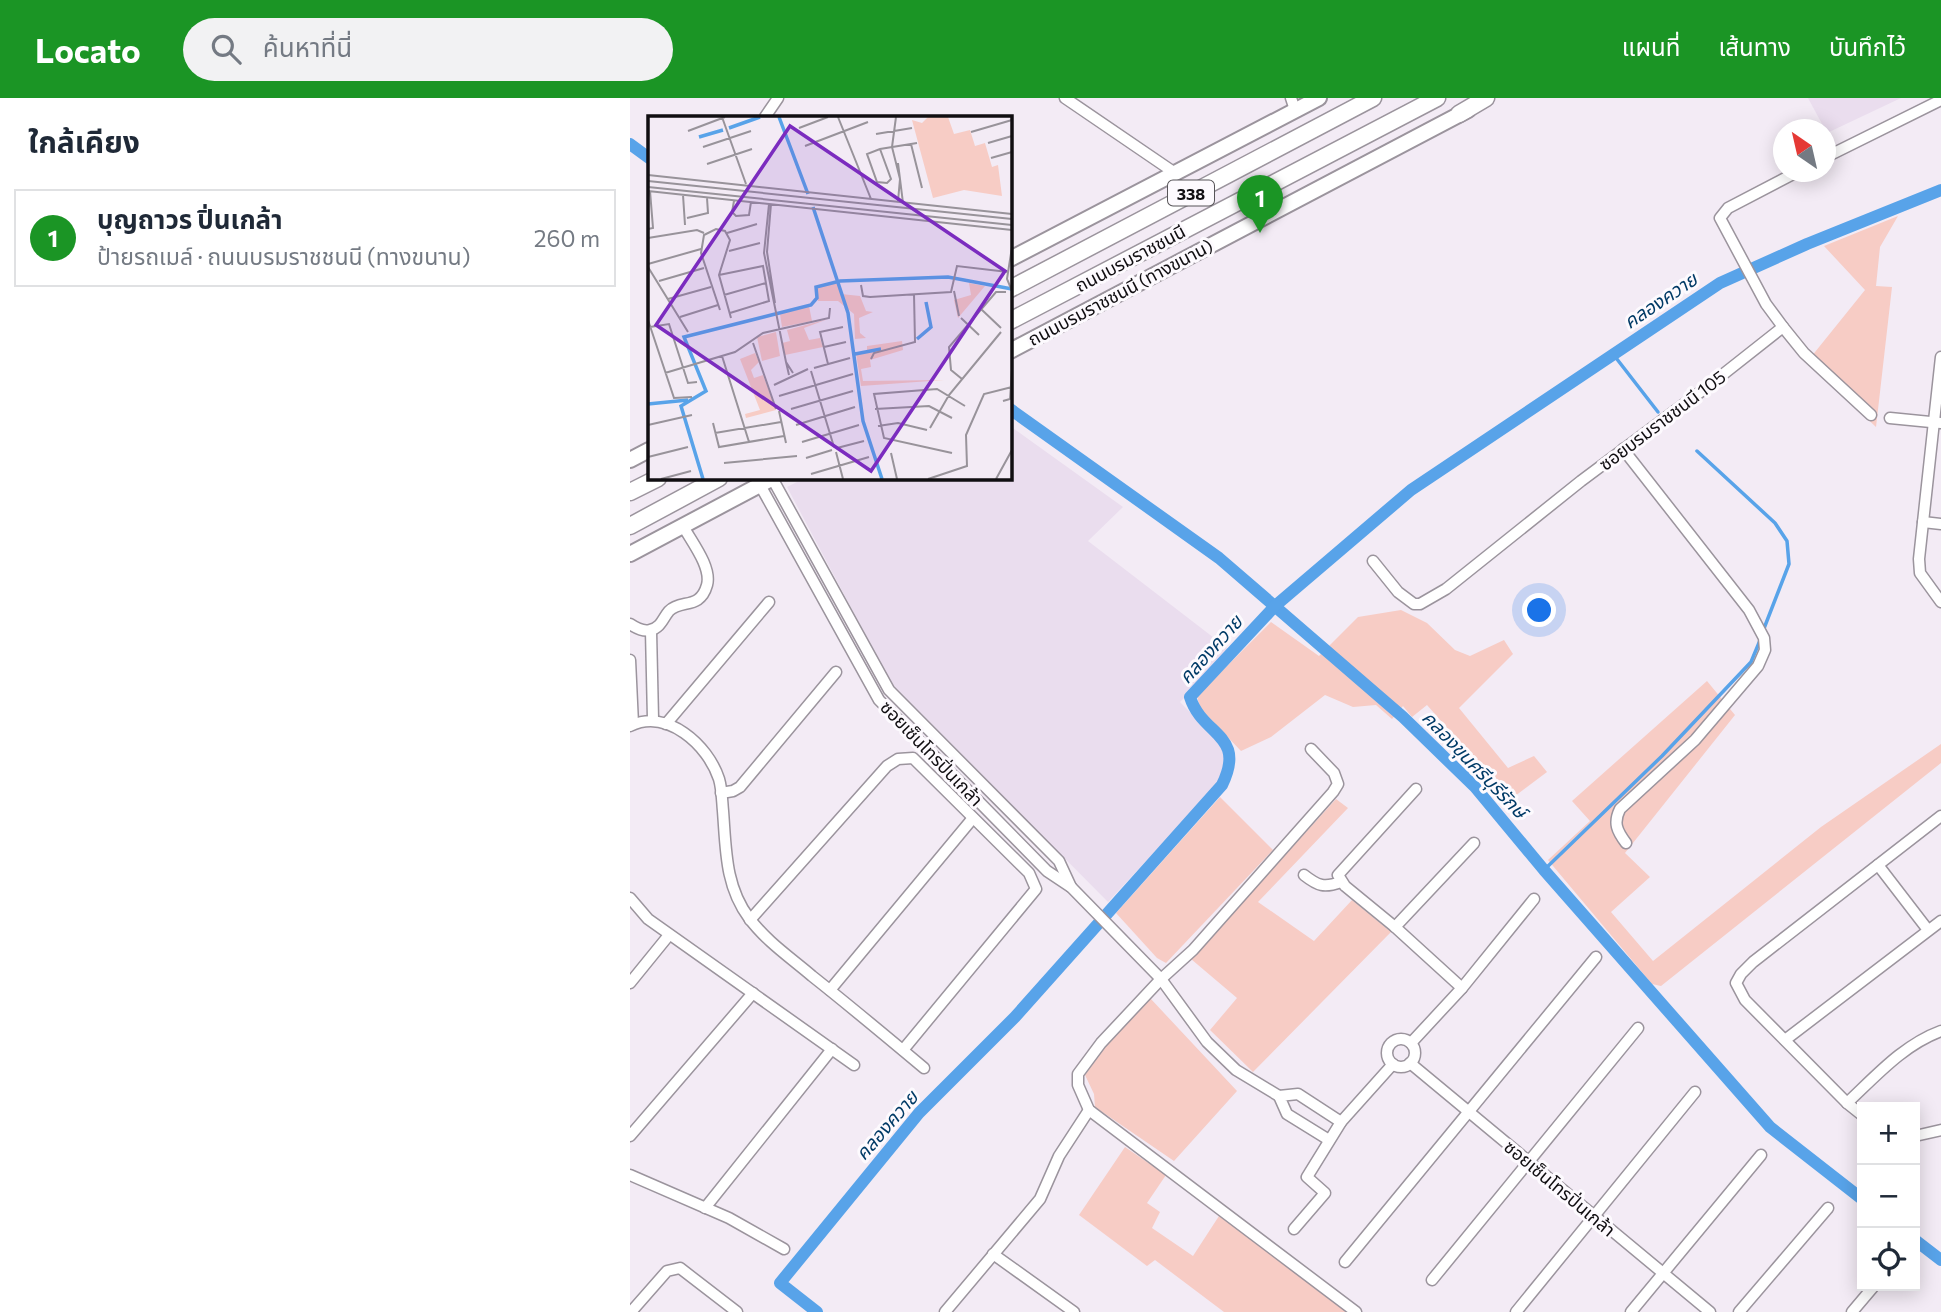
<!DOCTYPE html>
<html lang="th">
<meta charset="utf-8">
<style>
body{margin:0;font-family:Commissioner,"Noto Sans Thai",sans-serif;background:#f2f2f3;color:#1f2937}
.controls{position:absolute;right:21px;bottom:21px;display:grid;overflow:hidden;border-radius:0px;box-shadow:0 4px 18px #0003}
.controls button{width:63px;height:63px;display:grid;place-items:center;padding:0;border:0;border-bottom:2px solid #e0e1e3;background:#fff;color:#1f2937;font:35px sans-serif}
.compass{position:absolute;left:1143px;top:21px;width:63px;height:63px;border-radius:50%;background:#fff;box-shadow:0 4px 18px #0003;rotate:326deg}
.you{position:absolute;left:910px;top:513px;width:24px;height:24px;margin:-18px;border:5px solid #fff;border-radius:50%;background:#1a73e8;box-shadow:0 0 0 10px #1a73e833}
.badge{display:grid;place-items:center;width:46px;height:46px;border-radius:50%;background:#1b9525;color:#fff;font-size:23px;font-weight:700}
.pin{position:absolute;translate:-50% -58px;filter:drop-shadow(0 2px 4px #0008)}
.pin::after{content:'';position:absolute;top:37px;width:24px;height:21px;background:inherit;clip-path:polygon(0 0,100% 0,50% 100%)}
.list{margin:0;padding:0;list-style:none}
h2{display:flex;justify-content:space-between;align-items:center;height:91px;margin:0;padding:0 28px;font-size:30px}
h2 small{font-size:23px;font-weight:400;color:#747a83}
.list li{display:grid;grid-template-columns:46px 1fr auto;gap:21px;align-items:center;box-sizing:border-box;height:98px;margin:0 14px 14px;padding:0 14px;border:2px solid #e0e1e3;border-radius:0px}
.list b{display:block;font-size:26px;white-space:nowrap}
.list p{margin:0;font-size:23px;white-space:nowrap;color:#747a83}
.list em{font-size:23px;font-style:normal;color:#747a83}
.icon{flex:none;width:38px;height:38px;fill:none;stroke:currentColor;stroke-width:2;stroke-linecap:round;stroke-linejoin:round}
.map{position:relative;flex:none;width:1311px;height:1214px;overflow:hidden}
header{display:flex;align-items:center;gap:42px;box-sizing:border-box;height:98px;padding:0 35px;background:#1b9525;color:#fff}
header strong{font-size:33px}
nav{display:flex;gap:38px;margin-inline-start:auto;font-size:24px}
.search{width:490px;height:63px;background:#f2f2f3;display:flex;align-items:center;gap:18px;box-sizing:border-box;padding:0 24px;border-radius:38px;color:#747a83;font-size:26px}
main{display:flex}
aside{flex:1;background:#fff}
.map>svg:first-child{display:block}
.built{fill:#eaddee}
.green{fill:#f7ccc5}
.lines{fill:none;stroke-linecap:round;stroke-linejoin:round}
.stream{stroke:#58a3e9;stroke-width:3.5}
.canal{stroke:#58a3e9;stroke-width:12}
.minor-casing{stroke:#9b949d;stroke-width:13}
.secondary-casing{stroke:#9b949d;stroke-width:18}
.primary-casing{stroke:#9b949d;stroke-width:19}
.trunk-casing{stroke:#9b949d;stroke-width:19}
.minor{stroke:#fff;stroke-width:10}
.secondary{stroke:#fff;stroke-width:14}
.primary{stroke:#fff;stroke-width:16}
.trunk{stroke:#fff;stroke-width:16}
.labels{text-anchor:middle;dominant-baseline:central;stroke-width:6;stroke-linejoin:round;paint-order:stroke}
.shield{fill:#fdfafe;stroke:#575558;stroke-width:2}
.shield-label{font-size:16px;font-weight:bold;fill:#100e11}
.street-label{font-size:18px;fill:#100e11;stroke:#fdfafe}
.water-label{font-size:19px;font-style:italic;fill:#003a66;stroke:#fdfafe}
.inset-river{fill:none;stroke:#58a3e9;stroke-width:3.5}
.inset-road{fill:none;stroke:#98939a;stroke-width:2}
.view{fill:#7b2cbf;fill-opacity:0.15;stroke:#7b2cbf;stroke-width:3.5}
.inset-edge{fill:none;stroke:#100e11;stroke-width:3.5}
</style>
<header>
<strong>Locato</strong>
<div class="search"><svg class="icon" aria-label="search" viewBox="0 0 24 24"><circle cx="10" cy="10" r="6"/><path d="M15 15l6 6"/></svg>ค้นหาที่นี่</div>
<nav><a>แผนที่</a><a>เส้นทาง</a><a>บันทึกไว้</a></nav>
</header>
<main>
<aside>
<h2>ใกล้เคียง<small></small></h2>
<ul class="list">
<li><span class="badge">1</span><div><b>บุญถาวร ปิ่นเกล้า</b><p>ป้ายรถเมล์ · ถนนบรมราชชนนี (ทางขนาน)</p></div><em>260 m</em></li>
</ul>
</aside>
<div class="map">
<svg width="1311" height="1214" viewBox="0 0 1311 1214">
<rect width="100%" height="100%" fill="#f3ebf5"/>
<g class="built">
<polygon points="1178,0 1271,0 1197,35"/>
<polygon points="380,328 493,409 458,443 601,553 550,604 595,650 598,666 592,681 478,804 261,585 157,389 175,380 380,380"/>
</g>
<g class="green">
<polygon points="1268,118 1250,149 1246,188 1262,189 1246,329 1177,264 1235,192 1194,148"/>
<polygon points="771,512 797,525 825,552 840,558 874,542 883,556 829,610 878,670 904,658 917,674 873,707 809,642 818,631 797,607 782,619 773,608 762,621 746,607 723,609 695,597 641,639 611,653 570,610 567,598 641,524 689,558 728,519"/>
<polygon points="1077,583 1105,617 995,755 1020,779 981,814 1023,863 1191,729 1311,646 1311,665 1031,888 1022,886 918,762 960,723 942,703"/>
<polygon points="590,699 643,752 536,865 527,860 486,815"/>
<polygon points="706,701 718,710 628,804 684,843 722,802 761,834 623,974 580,932 607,900 561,861"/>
<polygon points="520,900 607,993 544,1063 465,1009 464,996 455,977 479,944"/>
<polygon points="495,1049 536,1077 517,1105 530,1114 522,1130 563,1158 589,1118 719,1214 594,1214 525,1162 517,1168 449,1117"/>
</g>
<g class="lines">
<g class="stream">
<polyline points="983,256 1028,314"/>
<polyline points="1067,353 1145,425 1157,443 1159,466 1133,533"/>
<polyline points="914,772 1032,658 1121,564 1131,540"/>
</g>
<g class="canal">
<polyline points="0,46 19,60"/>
<polyline points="380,311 589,460 773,619 845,689 914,772 1140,1029 1232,1101"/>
<polyline points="1285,1142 1311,1162"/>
<path d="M187 1214 150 1185 289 1015 385 919 592 687C617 636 572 638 560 599L645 508 781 392 1090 185 1177 146 1311 92"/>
</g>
<g class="minor-casing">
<g id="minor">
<polyline points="435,0 545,75"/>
<polyline points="661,0 665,12"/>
<polyline points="135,19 148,0"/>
<polyline points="1196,59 1311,2"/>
<polyline points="1153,229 1174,255 1241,317"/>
<polyline points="1311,259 1289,461 1290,475 1311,504"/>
<polyline points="1260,320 1311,325"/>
<path d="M993 351 1119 512 1134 540 1135 552 1128 568 1065 642 990 711C983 725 987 733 996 745"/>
<polyline points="142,380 259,592 429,763 441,789"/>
<polyline points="130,387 249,602 417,773 441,789 531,881 577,944 606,972 649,998"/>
<polyline points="1293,424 1311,426"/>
<polyline points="743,463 768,494 784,506 790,506 816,491 951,383 1077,289 1153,229 1136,206 1090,120 1098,110 1167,74"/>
<path d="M0 526C6 530 13 534 20 532 31 530 33 520 39 513 51 501 70 512 77 487 82 469 61 443 53 428"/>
<polyline points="21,533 23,621"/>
<polyline points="0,562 3,626"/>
<polyline points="36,626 139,504"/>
<path d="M0 628C37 610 78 647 89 681 92 691 92 703 93 713 96 751 95 788 119 820 136 843 161 860 182 878 220 908 257 939 294 970"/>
<polyline points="681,651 704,675 708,686 703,694 563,852 531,881 471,945 448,976 448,987 459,1012 726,1214"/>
<polyline points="786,691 708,777 715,788 765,829 832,890"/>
<polyline points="91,695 103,693 110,689 206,574"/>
<polyline points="1248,767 1298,832"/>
<path d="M674 777C688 788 694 790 711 784"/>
<polyline points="0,800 18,821 224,967"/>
<polyline points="120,822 257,668 268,661 283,660 399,775 406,791 273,952"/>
<polyline points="765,829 844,745"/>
<polyline points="0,885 39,837"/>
<polyline points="200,892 343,720"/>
<circle cx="771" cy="955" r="14"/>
<polyline points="1155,942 1311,823"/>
<polyline points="781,945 832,890 904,801"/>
<polyline points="780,965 1080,1214"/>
<path d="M1217 1005C1246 978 1273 947 1311 933"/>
<polyline points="1232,1017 1217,1005 1115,902 1106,885 1111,876 1123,864 1311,718"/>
<polyline points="0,1038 123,895"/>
<polyline points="1285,1038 1311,1032"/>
<polyline points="699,1042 657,1016 649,998 668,996 711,1024"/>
<polyline points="0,1077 99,1120 154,1151"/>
<polyline points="75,1110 202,951"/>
<polyline points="664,1131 695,1095 677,1079 711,1024 763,966"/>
<polyline points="363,1156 444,1214"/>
<polyline points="715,1164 966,859"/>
<polyline points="802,1182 1008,930"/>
<polyline points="1,1214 37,1173 50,1170 107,1214"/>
<polyline points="315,1214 410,1101 429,1058 459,1012"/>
<polyline points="886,1214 1065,994"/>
<polyline points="1001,1214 1131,1057"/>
<polyline points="1109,1214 1198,1110"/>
<polyline points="1222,1214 1244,1188"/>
</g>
</g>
<g class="secondary-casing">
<g id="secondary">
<polyline points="380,161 689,0"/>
<polyline points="380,253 838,12"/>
<polyline points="0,362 19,352"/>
<polyline points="0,456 143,380"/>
</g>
</g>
<g class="primary-casing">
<polyline id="primary" points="829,16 856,0"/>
</g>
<g class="trunk-casing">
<g id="trunk">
<polyline points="380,191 743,0"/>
<polyline points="380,223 807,0"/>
<polyline points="0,394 28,380"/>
<polyline points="0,428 89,380"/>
</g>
</g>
<use href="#minor" class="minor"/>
<use href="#secondary" class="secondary"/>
<use href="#primary" class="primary"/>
<use href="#trunk" class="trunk"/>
</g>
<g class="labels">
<rect class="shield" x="538" y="82.5" width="46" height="25" rx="5"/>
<g class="shield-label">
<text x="561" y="95">338</text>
</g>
<g class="street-label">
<text transform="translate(500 160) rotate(-28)">ถนนบรมราชชนนี</text>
<text transform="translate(490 194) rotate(-28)">ถนนบรมราชชนนี (ทางขนาน)</text>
<text transform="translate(1032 322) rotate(-37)">ซอยบรมราชชนนี 105</text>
<text transform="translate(302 655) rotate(46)">ซอยเซ็นโทรปิ่นเกล้า</text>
<text transform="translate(930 1090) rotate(40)">ซอยเซ็นโทรปิ่นเกล้า</text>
</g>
<g class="water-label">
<text transform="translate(1030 202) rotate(-34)">คลองควาย</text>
<text transform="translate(580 551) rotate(-48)">คลองควาย</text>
<text transform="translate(845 666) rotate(46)">คลองขุนศรีบุรีรักษ์</text>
<text transform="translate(256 1027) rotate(-49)">คลองควาย</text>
</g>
</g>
<g transform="translate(18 18)">
<rect width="364" height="364" fill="#f3ebf5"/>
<path d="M280 1H300L306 18 322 14 327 30 337 27 344 51 350 49 354 80 316 74 285 82 264 4 274 7ZM189 167 193 178 212 180 218 195 225 196 211 202 212 217 218 222 207 223 206 198 190 185H170L169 171ZM321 167 337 170 310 202 306 184 323 179ZM161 190 164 205 134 211 132 198ZM180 203 156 212 161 224 172 222 175 231 137 239 134 227 142 225 139 214ZM128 216 132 240 114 245 109 221ZM254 225 255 234 222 244 223 251 213 253 215 265 296 264 213 270 208 237 219 235V230ZM107 237 111 246 103 254 106 262 115 259 128 294 98 302 97 298 112 294 92 243Z" fill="#f7ccc5"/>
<path class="inset-river" d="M131 1 160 78M81 12 112 1M51 21 75 14M165 91 200 197 215 305 234 363M269 223 283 211 278 186M207 238 233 233M0 288 40 284M55 363 33 290 58 275 36 221 163 189 169 182 168 171 192 165 300 161 364 173"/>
<path class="inset-road" d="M74 1 98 68M190 1 223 83M248 1 244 31 252 63 250 85M151 12 180 1M40 15 77 1M323 16 364 4M228 18 264 12M340 27 364 20M263 28 274 72M157 30 220 6M55 31 103 15M232 33 243 63 239 67 229 66 219 38 232 33 269 27M343 42 364 36M250 47 255 87M59 48 104 33M0 59 364 98M0 65 364 103M0 71 364 109M0 75 364 114M35 79 37 109M86 85 84 96 88 100 101 99 103 86M121 88 116 137 138 246M123 88 119 136 127 187M39 102 60 97 59 82M0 113 5 112 2 75M79 117 109 108M0 122 49 114 56 117M364 131 359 163 364 175M81 135 112 127M0 148 53 133M0 151 40 216M71 159 115 150 121 185 82 197M11 165 56 152M213 169 215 180 222 181 303 176 309 150 360 156M306 175 311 200M76 179 118 167M20 183 63 171M333 193 353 212M72 194 53 137 56 119 68 113 77 115 82 124 71 159 83 202M32 201 70 189M313 202 331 219M0 204 26 282 44 281M2 211 21 208 40 267 49 266M105 227 128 293M176 231 198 226M74 240 101 326M223 243 226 237 267 226 266 178M180 248 172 216 195 211M166 252 202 242M163 255 186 331M17 257 87 236 115 217 181 202 182 192M141 259 138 246 145 257M314 263 303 254 301 231 348 176H358M126 269 160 253M131 280 205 258M355 285 362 283 364 254M143 293 205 275M227 293 281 290 304 302M131 295 138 327M65 307 71 331 136 320M0 309 44 299M148 309 207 291M230 310 250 307 279 314M282 312 301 279 353 216M67 317 133 306M154 326 211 309M189 332 216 325M188 336 195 363M243 337 249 363M304 337 236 322 226 278 289 273 317 290M0 341 40 331M158 342 184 334M76 347 149 340M163 358 221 341M13 363 43 355M280 363 319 350 318 319 336 278 364 271M348 363 364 334"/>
<path class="view" d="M142 10 357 155 223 355 8 209Z"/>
<rect width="364" height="364" class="inset-edge"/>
</g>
</svg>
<div class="controls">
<button>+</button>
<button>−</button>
<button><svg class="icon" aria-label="locate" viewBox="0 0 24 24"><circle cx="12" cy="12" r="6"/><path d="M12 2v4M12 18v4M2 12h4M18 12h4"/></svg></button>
</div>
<svg class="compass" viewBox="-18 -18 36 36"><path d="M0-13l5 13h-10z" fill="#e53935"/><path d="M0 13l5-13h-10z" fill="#747a83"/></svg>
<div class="you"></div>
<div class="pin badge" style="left:630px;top:135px">1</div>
</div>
</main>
